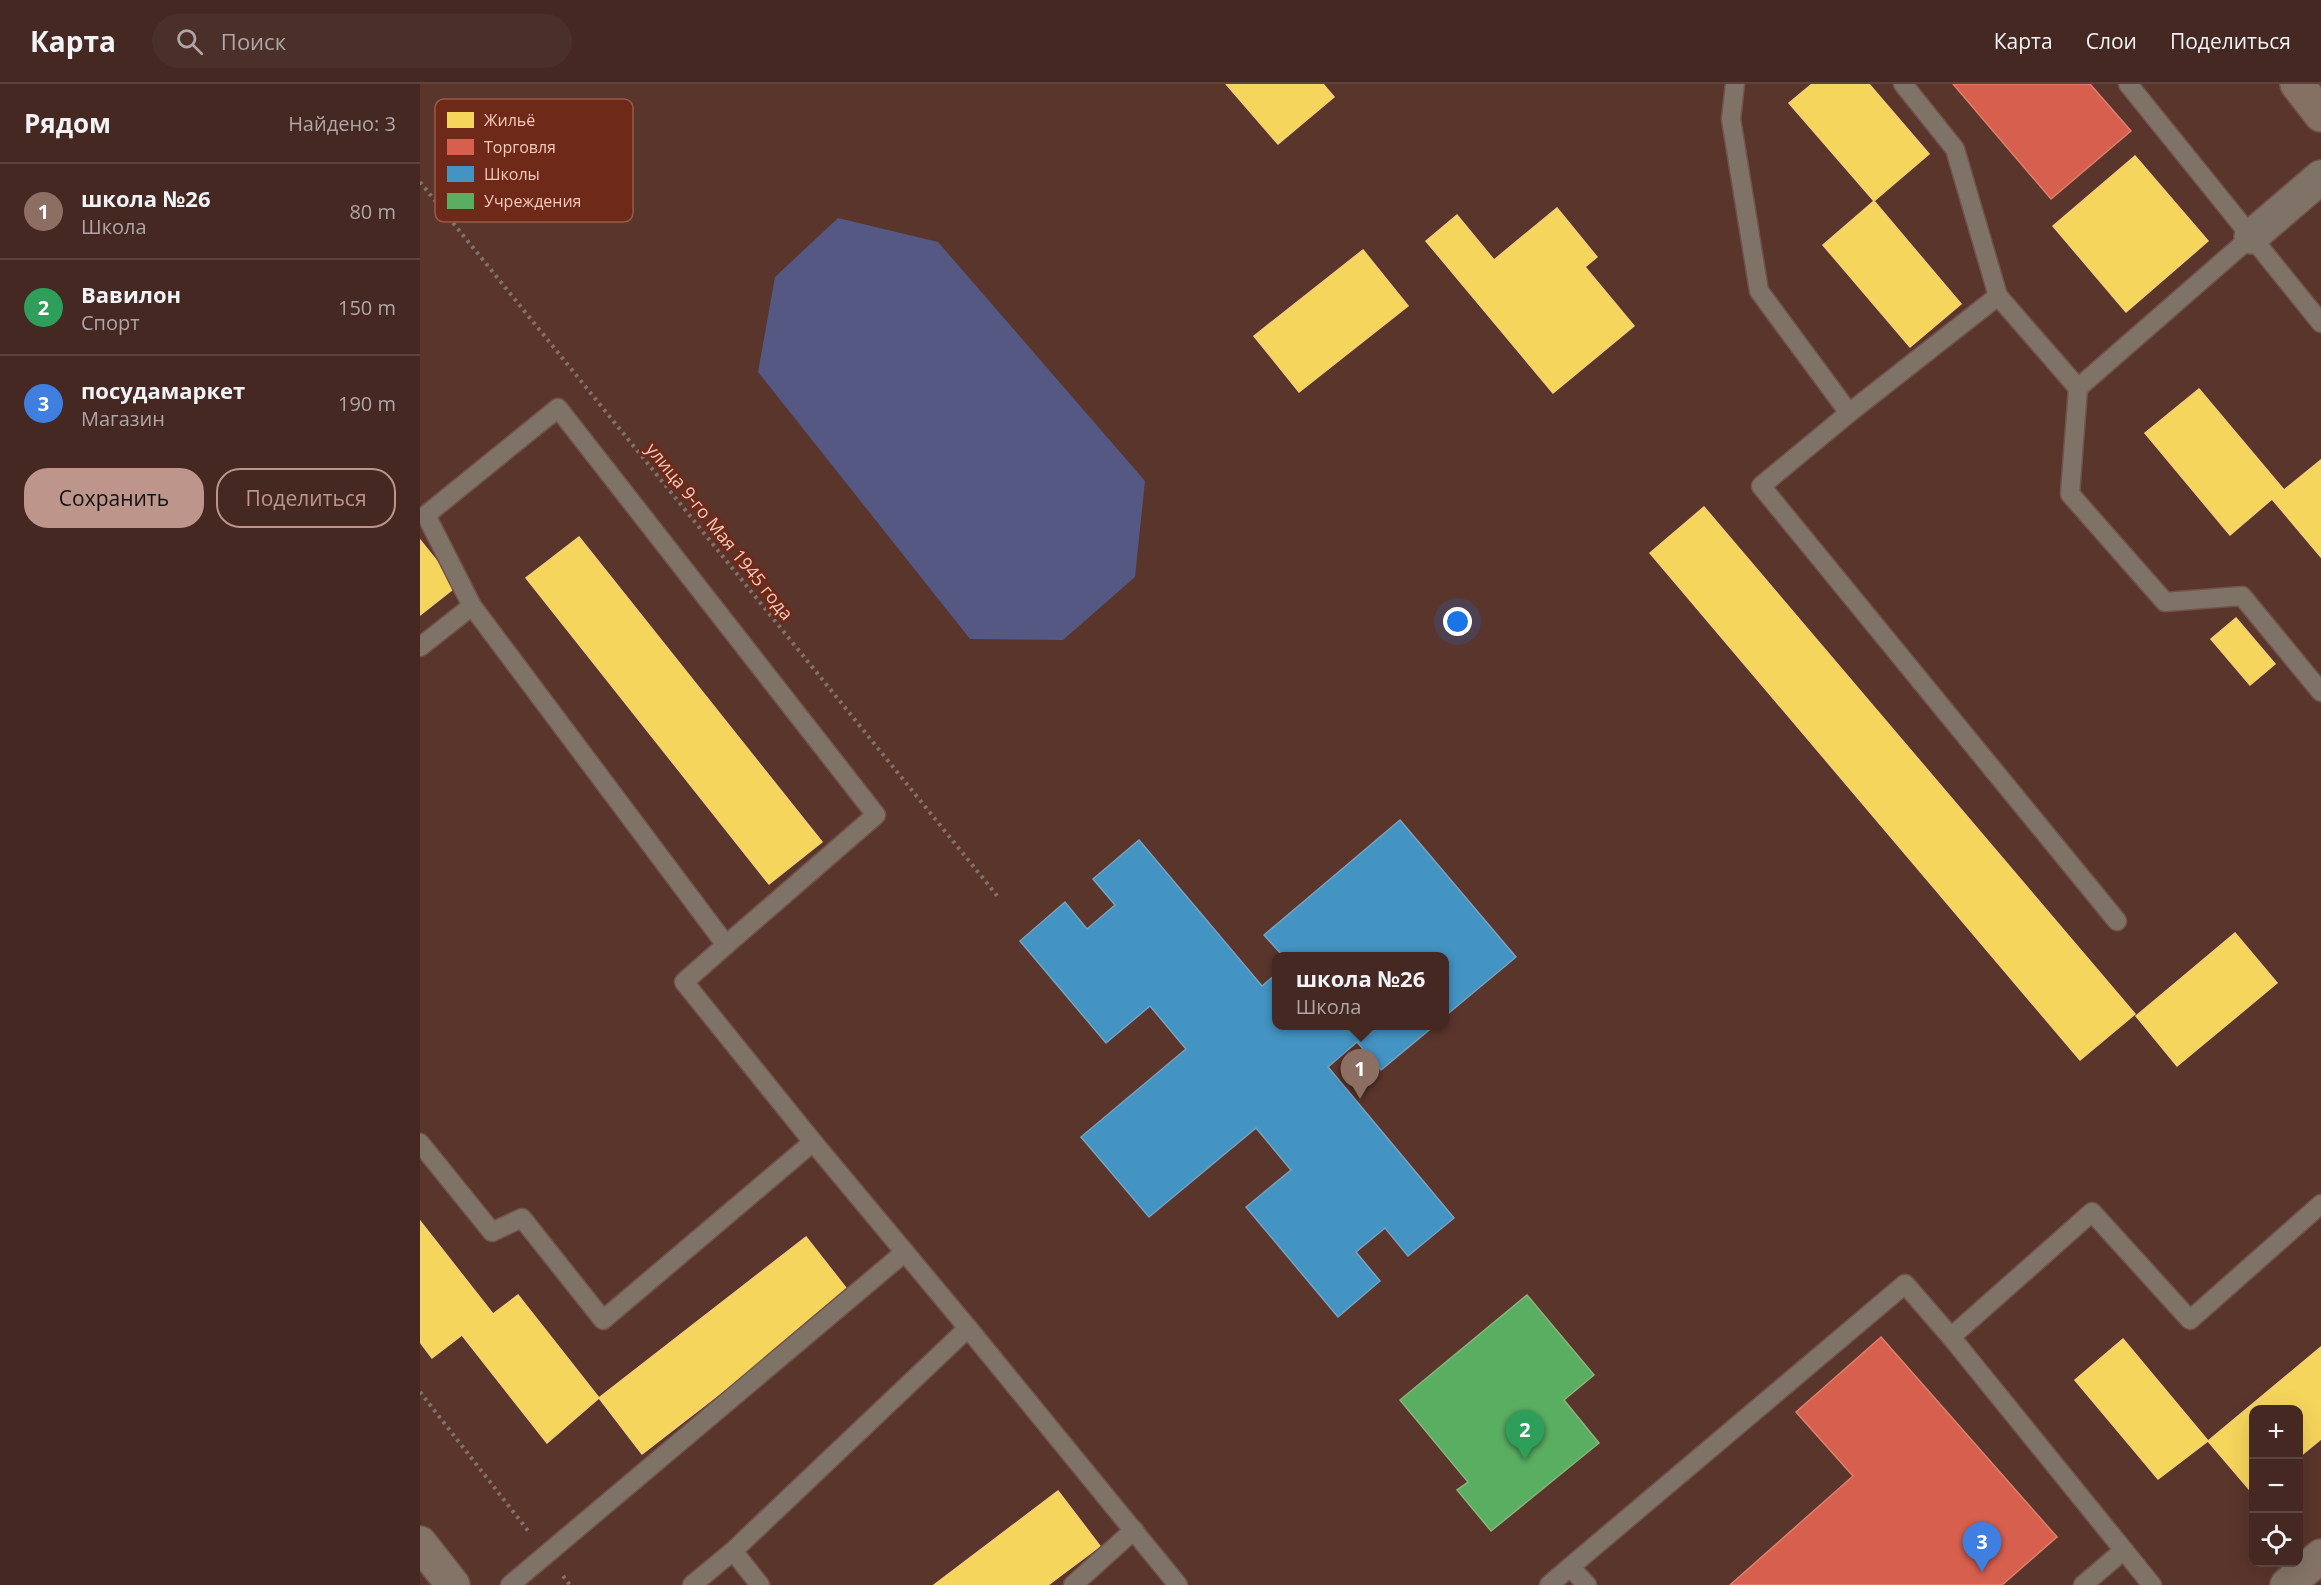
<!DOCTYPE html>
<html lang="ru">
<meta charset="utf-8">
<style>
body{margin:0;font-family:"Open Sans",sans-serif;background:#4b302a;color:#f1f3f6}
.controls{position:absolute;right:18px;bottom:18px;display:grid;overflow:hidden;border-radius:12px;box-shadow:0 6px 24px #0002}
.controls button{width:54px;height:54px;display:grid;place-items:center;padding:0;border:0;border-bottom:2px solid #5c443f;background:#442821;color:#f1f3f6;font:30px sans-serif}
.you{position:absolute;left:1038px;top:538px;width:21px;height:21px;margin:-15px;border:4px solid #fff;border-radius:50%;background:#1a73e8;box-shadow:0 0 0 9px #1a73e833}
.badge{display:grid;place-items:center;width:39px;height:39px;border-radius:50%;background:#be958b;color:#fff;font-size:20px;font-weight:700}
.pin{position:absolute;translate:-50% -50px;filter:drop-shadow(0 2px 3px #0008)}
.pin::after{content:'';position:absolute;top:32px;width:21px;height:18px;background:inherit;clip-path:polygon(0 0,100% 0,50% 100%)}
.popup{position:absolute;left:852px;top:868px;width:177px;height:78px;box-sizing:border-box;display:grid;place-content:center;border-radius:12px;background:#442821;filter:drop-shadow(0 2px 4px #0005);font-size:20px;white-space:nowrap;color:#afa6a5}
.popup b{font-size:22px;color:#f1f3f6}
.popup::after{content:'';position:absolute;left:50%;top:100%;margin-left:-12px;border:12px solid transparent;border-top-color:#442821}
.list{margin:0;padding:0;list-style:none}
h2{display:flex;justify-content:space-between;align-items:center;height:78px;margin:0;padding:0 24px;font-size:26px}
h2 small{font-size:20px;font-weight:400;color:#afa6a5}
.list li{display:grid;grid-template-columns:39px 1fr auto;gap:18px;align-items:center;box-sizing:border-box;height:96px;padding:0 24px;border-top:2px solid #5c443f}
.list b{display:block;font-size:22px;white-space:nowrap}
.list p{margin:0;font-size:20px;white-space:nowrap;color:#afa6a5}
.list em{font-size:20px;font-style:normal;color:#afa6a5}
.actions{display:flex;gap:12px;padding:18px 24px}
.actions a{flex:1;padding:14px 0;border:2px solid #be958b;border-radius:24px;text-align:center;font-size:21px;color:#be958b}
.actions .main{background:#be958b;color:#111}
.icon{flex:none;width:33px;height:33px;fill:none;stroke:currentColor;stroke-width:2;stroke-linecap:round;stroke-linejoin:round}
.map{position:relative;flex:none;width:1901px;height:1501px;overflow:hidden}
header{display:flex;align-items:center;gap:36px;box-sizing:border-box;height:84px;padding:0 30px;background:#442821;border-bottom:2px solid #5c443f}
header strong{font-size:28px}
nav{display:flex;gap:33px;margin-inline-start:auto;font-size:21px}
.search{width:420px;height:54px;background:#4b302a;display:flex;align-items:center;gap:15px;box-sizing:border-box;padding:0 21px;border-radius:33px;color:#afa6a5;font-size:22px}
main{display:flex}
aside{flex:1;background:#442821}
.map>svg:first-child{display:block}
.green{fill:#545882}
.homes{fill:#f6d55c;stroke:#f5d179;stroke-width:1.5}
.shops{fill:#d6604d;stroke:#df806f;stroke-width:1.5}
.schools{fill:#4393c3;stroke:#78a3c2;stroke-width:1.5}
.public{fill:#5aae61;stroke:#88b67d;stroke-width:1.5}
.lines{fill:none;stroke-linecap:round;stroke-linejoin:round}
.service-casing{stroke:#72524a;stroke-width:21}
.minor-casing{stroke:#72524a;stroke-width:36}
.secondary-casing{stroke:#72524a;stroke-width:36}
.primary-casing{stroke:#72524a;stroke-width:36}
.path{stroke:#827168;stroke-width:4;stroke-dasharray:3 4.5;stroke-linecap:butt}
.service{stroke:#7f7368;stroke-width:18}
.minor{stroke:#7f7368;stroke-width:33}
.secondary{stroke:#847468;stroke-width:33}
.primary{stroke:#857164;stroke-width:33}
.labels{text-anchor:middle;dominant-baseline:central;stroke-width:6;stroke-linejoin:round;paint-order:stroke}
.street-label{font-size:18px;fill:#f4c9be;stroke:#6e2918}
.key{fill:#6e2918;stroke:#96594a;stroke-width:1.5}
.key-label{font-size:16px;fill:#f4c9be}
</style>
<header>
<strong>Карта</strong>
<div class="search"><svg class="icon" aria-label="search" viewBox="0 0 24 24"><circle cx="10" cy="10" r="6"/><path d="M15 15l6 6"/></svg>Поиск</div>
<nav><a>Карта</a><a>Слои</a><a>Поделиться</a></nav>
</header>
<main>
<aside>
<h2>Рядом<small>Найдено: 3</small></h2>
<ul class="list">
<li><span class="badge" style="background:#8d6e63">1</span><div><b>школа №26</b><p>Школа</p></div><em>80 m</em></li>
<li><span class="badge" style="background:#2e9e5b">2</span><div><b>Вавилон</b><p>Спорт</p></div><em>150 m</em></li>
<li><span class="badge" style="background:#3f7fe0">3</span><div><b>посудамаркет</b><p>Магазин</p></div><em>190 m</em></li>
</ul>
<div class="actions"><a class="main">Сохранить</a><a>Поделиться</a></div>
</aside>
<div class="map">
<svg width="1901" height="1501" viewBox="0 0 1901 1501">
<rect width="100%" height="100%" fill="#5a352c"/>
<polygon class="green" points="418,134 518,158 725,397 715,493 643,556 550,555 338,288 355,193"/>
<g class="homes">
<polygon points="806,0 903,0 914,13 858,60"/>
<polygon points="1392,0 1449,0 1509,70 1454,117 1369,19"/>
<polygon points="1715,72 1788,157 1706,228 1633,142"/>
<polygon points="1454,117 1541,220 1490,263 1403,161"/>
<polygon points="1137,124 1177,173 1165,183 1214,242 1133,309 1006,157 1037,131 1074,176"/>
<polygon points="943,166 988,222 879,308 834,252"/>
<polygon points="1779,305 1864,406 1901,376 1901,473 1852,415 1810,451 1725,349"/>
<polygon points="1284,423 1715,930 1660,976 1230,469"/>
<polygon points="159,453 402,758 349,800 106,494"/>
<polygon points="0,456 37,502 0,531"/>
<polygon points="1816,534 1855,580 1830,601 1791,555"/>
<polygon points="1815,849 1857,899 1757,982 1716,932"/>
<polygon points="0,1137 73,1230 98,1211 179,1314 127,1359 42,1251 12,1274 0,1258"/>
<polygon points="386,1153 430,1209 222,1370 179,1314"/>
<polygon points="1703,1255 1788,1357 1738,1395 1655,1296"/>
<polygon points="1901,1263 1901,1355 1878,1374 1878,1326 1834,1326 1834,1411 1788,1357"/>
<polygon points="638,1407 680,1462 628,1501 514,1501"/>
</g>
<g class="shops">
<polygon points="1533,0 1670,0 1711,47 1631,115"/>
<polygon points="1461,1253 1637,1453 1582,1501 1310,1501 1433,1392 1376,1328"/>
</g>
<g class="schools">
<polygon points="980,736 1096,873 1024,933 1024,872 863,872 844,851"/>
<polygon points="719,756 842,902 856,890 856,942 1014,942 961,986 937,958 908,983 1034,1134 988,1172 965,1144 936,1168 960,1197 918,1233 826,1123 871,1086 836,1044 729,1133 661,1053 766,965 730,922 686,959 600,857 645,818 667,845 695,821 673,795"/>
</g>
<polygon class="public" points="1107,1211 1174,1291 1144,1316 1179,1359 1071,1447 1037,1406 1048,1398 980,1316"/>
<g class="lines">
<g class="service-casing">
<g id="service">
<polyline points="1315,0 1311,35 1339,207 1429,329 1578,212 1658,304 1831,153"/>
<polyline points="1483,0 1535,65 1578,212"/>
<polyline points="1708,0 1901,239"/>
<polyline points="1658,304 1650,410 1745,518 1822,512 1901,608"/>
<polygon points="138,324 456,731 306,861 52,522 6,431"/>
<polyline points="1429,329 1341,402 1697,837"/>
<polyline points="0,563 52,522"/>
<polyline points="306,861 264,898 393,1058"/>
<polyline points="0,1059 72,1148 102,1134 183,1236 393,1058 548,1244"/>
<polyline points="313,1467 548,1244 758,1501"/>
<polyline points="90,1501 485,1168"/>
<polyline points="272,1501 313,1467 340,1501"/>
<polyline points="653,1501 714,1446"/>
<polyline points="1129,1501 1150,1483"/>
<polyline points="1167,1501 1150,1483 1485,1200 1531,1253"/>
<polyline points="1663,1501 1704,1466"/>
<polyline points="1732,1501 1531,1253 1672,1128 1770,1236 1901,1120"/>
</g>
</g>
<g class="minor-casing">
<polyline id="minor" points="1831,153 1901,93"/>
</g>
<g class="secondary-casing">
<g id="secondary">
<polyline points="0,1459 33,1501"/>
<polyline points="1867,1501 1901,1472"/>
</g>
</g>
<g class="primary-casing">
<polyline id="primary" points="1877,0 1901,31"/>
</g>
<g class="path">
<polyline points="0,98 579,814"/>
<polyline points="0,1308 109,1448"/>
<polyline points="143,1492 150,1501"/>
</g>
<use href="#service" class="service"/>
<use href="#minor" class="minor"/>
<use href="#secondary" class="secondary"/>
<use href="#primary" class="primary"/>
</g>
<g class="labels">
<g class="street-label">
<text transform="translate(300 447) rotate(51)">улица 9-го Мая 1945 года</text>
</g>
</g>
<rect x="15" y="15" width="198" height="123" rx="9" class="key"/>
<rect x="27" y="28" width="27" height="16" fill="#f6d55c"/>
<rect x="27" y="55" width="27" height="16" fill="#d6604d"/>
<rect x="27" y="82" width="27" height="16" fill="#4393c3"/>
<rect x="27" y="109" width="27" height="16" fill="#5aae61"/>
<g class="key-label">
<text x="64" y="42">Жильё</text>
<text x="64" y="69">Торговля</text>
<text x="64" y="96">Школы</text>
<text x="64" y="123">Учреждения</text>
</g>
</svg>
<div class="controls">
<button>+</button>
<button>−</button>
<button><svg class="icon" aria-label="locate" viewBox="0 0 24 24"><circle cx="12" cy="12" r="6"/><path d="M12 2v4M12 18v4M2 12h4M18 12h4"/></svg></button>
</div>
<div class="you"></div>
<div class="pin badge" style="left:940px;top:1015px;background:#8d6e63">1</div>
<div class="popup"><b>школа №26</b>Школа</div>
<div class="pin badge" style="left:1105px;top:1376px;background:#2e9e5b">2</div>
<div class="pin badge" style="left:1562px;top:1488px;background:#3f7fe0">3</div>
</div>
</main>
